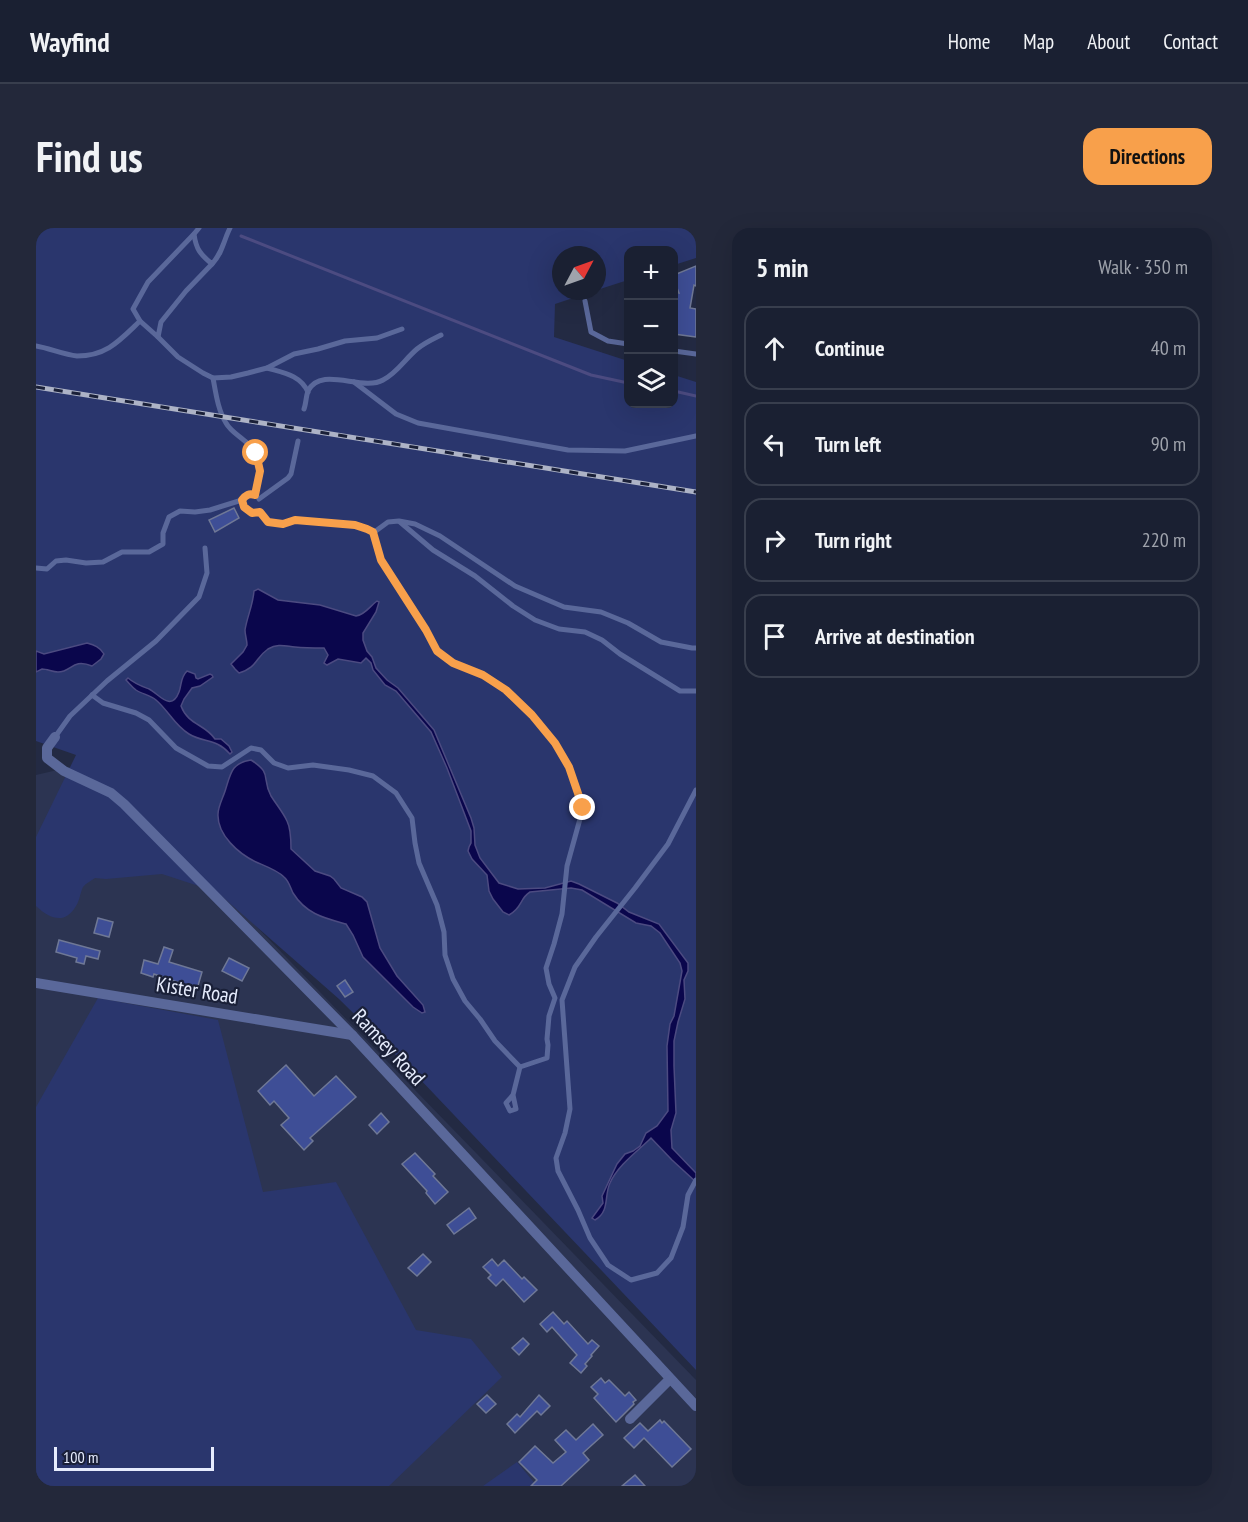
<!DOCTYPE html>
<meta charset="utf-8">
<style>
body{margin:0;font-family:"PT Sans Narrow",sans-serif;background:#23283a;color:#f1f3f6}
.controls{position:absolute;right:18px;top:18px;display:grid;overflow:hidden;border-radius:12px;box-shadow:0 6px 24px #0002}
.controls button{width:54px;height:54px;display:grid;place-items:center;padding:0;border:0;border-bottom:2px solid #383e4d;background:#1a2032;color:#f1f3f6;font:30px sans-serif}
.compass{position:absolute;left:516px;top:18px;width:54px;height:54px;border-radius:50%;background:#1a2032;box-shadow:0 6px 24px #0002;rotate:49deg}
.scale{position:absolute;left:18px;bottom:15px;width:160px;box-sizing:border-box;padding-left:6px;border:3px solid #e6ecfd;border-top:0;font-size:16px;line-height:21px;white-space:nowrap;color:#e6ecfd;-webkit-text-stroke:4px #1a2038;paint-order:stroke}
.stop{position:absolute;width:18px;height:18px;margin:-14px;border:4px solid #f8a04b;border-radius:50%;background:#fff}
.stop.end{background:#f8a04b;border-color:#fff;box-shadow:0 2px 6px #0008}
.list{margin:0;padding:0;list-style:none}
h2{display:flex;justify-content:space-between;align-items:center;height:78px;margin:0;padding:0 24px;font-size:26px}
h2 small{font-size:20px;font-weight:400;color:#9fa3ac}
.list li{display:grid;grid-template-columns:39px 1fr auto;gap:18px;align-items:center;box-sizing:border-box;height:84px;margin:0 12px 12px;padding:0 12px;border:2px solid #383e4d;border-radius:18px}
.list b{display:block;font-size:22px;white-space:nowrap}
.list em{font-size:20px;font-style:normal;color:#9fa3ac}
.icon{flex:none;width:33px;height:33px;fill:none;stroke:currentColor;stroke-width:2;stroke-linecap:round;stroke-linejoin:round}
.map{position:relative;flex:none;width:660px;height:1258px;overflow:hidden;border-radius:18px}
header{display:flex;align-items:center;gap:36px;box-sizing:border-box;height:84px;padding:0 30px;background:#1a2032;border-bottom:2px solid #383e4d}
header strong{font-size:28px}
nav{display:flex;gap:33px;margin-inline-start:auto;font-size:21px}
.intro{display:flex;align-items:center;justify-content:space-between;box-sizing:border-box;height:144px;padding:0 36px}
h1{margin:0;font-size:42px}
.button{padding:15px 27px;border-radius:18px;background:#f8a04b;color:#111;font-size:21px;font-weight:700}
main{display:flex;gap:36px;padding:0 36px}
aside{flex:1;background:#1a2032;border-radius:18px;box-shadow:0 6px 24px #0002}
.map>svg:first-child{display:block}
.built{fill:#2c3452}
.green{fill:#2a366d}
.water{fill:#0a064c;stroke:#4c4b81;stroke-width:1.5}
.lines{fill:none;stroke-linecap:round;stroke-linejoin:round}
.stream{stroke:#4c4b81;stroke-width:3}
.building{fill:#3e4e96;stroke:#6f7896;stroke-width:1.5}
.lane{stroke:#5a689a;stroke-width:5}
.street{stroke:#5a689a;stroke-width:10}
.rail-casing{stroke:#adb3c6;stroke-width:5}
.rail{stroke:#1a2038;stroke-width:3;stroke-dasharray:9;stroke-linecap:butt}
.route{stroke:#f8a04b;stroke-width:8}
.labels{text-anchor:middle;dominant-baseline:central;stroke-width:4.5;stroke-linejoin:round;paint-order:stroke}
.street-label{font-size:21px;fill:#e6ecfd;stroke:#1a2038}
</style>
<header>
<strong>Wayfind</strong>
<nav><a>Home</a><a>Map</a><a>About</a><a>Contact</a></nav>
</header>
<div class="intro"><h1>Find us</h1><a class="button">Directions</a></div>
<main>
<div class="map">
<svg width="660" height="1258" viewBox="0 0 660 1258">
<rect width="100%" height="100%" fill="#232a43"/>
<polygon class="built" points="60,533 660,1152 660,1258 0,1258 0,547"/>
<g class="green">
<path d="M6 0H660V30L638 37V22H592V52L561 62V27H525V63H558L519 76 518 109 592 133V176H638V147L660 154V1142L381 848 303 771 181 664 126 646 70 651 59 650C55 653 50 655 47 659 44 665 44 672 40 678 29 697 14 691 0 678V609L40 527 0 513V8Z"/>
<polygon points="62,770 182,792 227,964 300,954 380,1102 435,1111 466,1149 353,1258 0,1258 0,879"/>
<polygon points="481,1234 501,1258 447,1258"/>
</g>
<g class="water">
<path d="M222 361 242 372 284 377 320 388C329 387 334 378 341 373L343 374 340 384 327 405V412L331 423 336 429 340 440 351 452 362 460 398 502 435 590 438 600 439 617 444 630 463 655 482 661 509 660 535 653 543 656 581 675 593 684 623 696 652 735V743L648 752 649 771 642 794 638 813V838L640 885 635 902 636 920 660 945V954L636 932 615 910C602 923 582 937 574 955 568 967 574 984 559 992L556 990 567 975 566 968 581 936 589 926 597 923 604 918 610 905 621 898 632 883 631 818 634 796 638 788 646 743 644 735 624 705 615 698 600 695 546 662 535 660 494 664C483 671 487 679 473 687L467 684 457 671 453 663 451 647 436 631 432 623 433 619 435 615V603L411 540 395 504 360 463 349 457 337 442 335 435 330 430 325 435 302 431 291 437 288 435 292 427 288 420C278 420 269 420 259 419 249 418 242 415 232 421 219 430 222 439 203 445L199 441 195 436 207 424 211 417C211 412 209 407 209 402 211 389 217 377 218 363Z"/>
<path d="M51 415C58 417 64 419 68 426L65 431 56 438C36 430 36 444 22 444 17 444 11 441 6 441L0 444V423L8 426Z"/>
<path d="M151 443 159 446 160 450 162 451 174 446 176 447 177 449 164 458 156 460 148 471 145 478C152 497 169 496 179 511H185L193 518 196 524 194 526C180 510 168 515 153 506 139 498 132 482 120 472 114 467 106 466 100 462 96 459 93 455 90 452L92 450C99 456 105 458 113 461 122 465 135 485 143 464 146 456 144 450 151 443Z"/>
<path d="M215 532C237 546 225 549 235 568 240 576 247 584 251 593 255 601 255 612 255 621L279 643 294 648 298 651 305 660 326 669 331 674 344 720 361 748 387 777 389 784 386 785 377 779 327 729 317 707 310 696C288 690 270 686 257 665 254 659 253 653 248 649 241 642 229 638 220 634 203 626 181 607 182 586 182 578 188 568 190 560 195 544 196 535 215 532Z"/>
</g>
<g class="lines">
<g class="stream">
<polyline points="205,8 555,147 592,155"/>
<polyline points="638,163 660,168"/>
</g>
</g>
<g class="building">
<polygon points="660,38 660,58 658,57 654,80 660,81 660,109 638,106 638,64 643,65 638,52 638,47"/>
<polygon points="198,280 203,290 179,304 173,292"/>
<polygon points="62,690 77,694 73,709 58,705"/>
<polygon points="23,712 64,723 62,731 50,728 48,736 40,734 41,730 20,724"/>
<polygon points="128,719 137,722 133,734 166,744 161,761 118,746 117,749 105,745 108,732 122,736"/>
<polygon points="193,730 213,740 206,753 186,743"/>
<polygon points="309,752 317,764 309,769 301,758"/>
<polygon points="250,837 278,868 300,848 320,869 274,910 277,913 268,922 245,897 253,890 238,873 234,877 222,863"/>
<polygon points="345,885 353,894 341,906 333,897"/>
<polygon points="379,925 399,946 397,948 412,964 399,976 390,965 391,963 366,936"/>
<polygon points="433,980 440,990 418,1006 411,997"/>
<polygon points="387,1026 395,1034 381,1048 372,1040"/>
<polygon points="456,1031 462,1038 468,1032 486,1051 488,1049 501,1062 488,1074 467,1051 460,1058 452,1050 455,1047 447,1039"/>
<polygon points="517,1084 528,1096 531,1093 552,1116 556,1112 563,1118 555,1127 556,1128 549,1136 551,1138 545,1145 534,1135 541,1127 516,1099 511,1104 504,1096"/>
<polygon points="487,1110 493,1116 483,1127 476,1120"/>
<polygon points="565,1150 569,1155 573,1152 589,1168 593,1164 600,1172 597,1174 598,1176 580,1194 558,1170 562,1166 555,1159"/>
<polygon points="451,1167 460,1176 450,1185 441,1176"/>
<polygon points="503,1167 514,1178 505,1187 501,1183 479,1205 471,1196 481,1186 484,1189"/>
<polygon points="624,1192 626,1195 628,1193 655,1221 636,1239 608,1210 598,1220 588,1210 604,1195 612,1203"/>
<polygon points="557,1196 567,1207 547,1225 553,1232 525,1258 495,1258 501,1252 483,1234 499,1218 517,1235 530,1224 519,1212 530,1202 540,1212"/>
<polygon points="599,1247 609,1258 586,1258"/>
</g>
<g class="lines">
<g class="lane">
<path d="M163 0 158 6C160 21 164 26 176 36 187 24 187 14 194 0"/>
<polyline points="549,73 555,104 572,113 592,116"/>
<polyline points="104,93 97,81 112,54 158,6"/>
<polyline points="122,109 142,129 167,145 177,150 195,149 212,145 231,140 258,126 282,121 309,113 341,110 366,101"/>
<path d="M0 118C13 120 28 127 41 128 71 128 84 112 104 93L122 109 125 94 150 63 176 36"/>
<polyline points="638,123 660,126"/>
<path d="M231 140C248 145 264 147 272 164"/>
<polyline points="318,154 360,186 382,195 532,222 589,223 660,208"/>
<path d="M268 181C270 176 270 168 272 163 285 137 326 164 347 152 361 145 369 131 381 121 388 115 397 111 405 107"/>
<polyline points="223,271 252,250 255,246 262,213"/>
<polyline points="206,272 208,279 216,285 224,284 232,294 247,296 259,292 319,297 331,301 337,305 352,294 363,293 379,296 404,308 479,358 528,379 565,384 592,395 625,414 656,420 660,420"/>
<polyline points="364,294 397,322 439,348 477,378 499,392 523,401 549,404 566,412 584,426 644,463 660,463"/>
<polyline points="337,305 345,332 390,402 401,423 417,435 447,447 470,462 496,487 519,515 533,539 547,580 531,638 526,686 518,716 510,740 513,756 519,770 513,788 511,811 512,817 511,830 484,839 477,867 480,881 474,883 470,875 477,867"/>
<path d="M0 340 11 341 20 333 30 332 50 335 67 334 86 324H113L127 316V305L133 289 144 283 159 284 174 282 206 272 210 267 214 266 219 267C223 248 228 230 211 215 204 208 195 204 190 195 182 182 180 166 177 150"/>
<polyline points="56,467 67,475 100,485 113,492 140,520 172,538 186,539 215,520 225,522 238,535 252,540 277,537 313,542 337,548 360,565 376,590 379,615 383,635 401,677 408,704 409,727 417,751 429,773 444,791 459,813 484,839"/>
<polyline points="19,509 34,488 71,453 120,413 163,369 171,345 169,320"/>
<polyline points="660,562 632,616 599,660 560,709 539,739 526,772 534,881 529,905 520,930 522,943 542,982 554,1010 572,1037 595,1052 621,1045 635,1030 647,999 652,967 660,952"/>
</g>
<g class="street">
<polyline points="19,509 11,520 11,530 28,543 75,565 88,576 316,807 660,1178"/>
<polyline points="0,755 316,807"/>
<polyline points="594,1191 634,1151"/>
</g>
<g class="rail-casing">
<polyline id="rail" points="0,159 660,264"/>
</g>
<use href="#rail" class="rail"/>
</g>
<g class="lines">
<path class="route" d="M220 225 224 243 219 267C213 265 210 267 206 272L208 279 216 285 224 284 232 294 247 296 259 292 319 297 331 301 337 304 345 332 390 402 401 423 417 435 447 447 470 462 496 487 519 515 533 539 547 580"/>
</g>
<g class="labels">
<g class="street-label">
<text transform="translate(161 762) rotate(9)">Kister Road</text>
<text transform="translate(353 819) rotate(47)">Ramsey Road</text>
</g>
</g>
</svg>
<div class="controls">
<button>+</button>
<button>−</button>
<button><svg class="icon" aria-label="layers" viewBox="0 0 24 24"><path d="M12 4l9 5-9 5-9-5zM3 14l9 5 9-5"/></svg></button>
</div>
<svg class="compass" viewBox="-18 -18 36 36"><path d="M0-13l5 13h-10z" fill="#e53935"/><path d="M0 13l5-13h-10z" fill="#9fa3ac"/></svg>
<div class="scale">100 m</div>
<div class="stop" style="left:220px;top:225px"></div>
<div class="stop end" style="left:547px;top:580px"></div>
</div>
<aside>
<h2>5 min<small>Walk · 350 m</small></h2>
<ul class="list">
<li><svg class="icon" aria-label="ahead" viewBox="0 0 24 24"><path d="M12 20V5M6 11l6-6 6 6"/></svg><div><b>Continue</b></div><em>40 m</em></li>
<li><svg class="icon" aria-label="left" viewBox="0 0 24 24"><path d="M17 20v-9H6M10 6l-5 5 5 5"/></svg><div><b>Turn left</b></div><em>90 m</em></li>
<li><svg class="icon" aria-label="right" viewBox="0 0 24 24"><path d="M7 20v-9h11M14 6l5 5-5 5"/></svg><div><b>Turn right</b></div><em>220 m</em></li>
<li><svg class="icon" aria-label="arrive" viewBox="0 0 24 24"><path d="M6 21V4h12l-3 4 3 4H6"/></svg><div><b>Arrive at destination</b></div></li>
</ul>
</aside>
</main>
